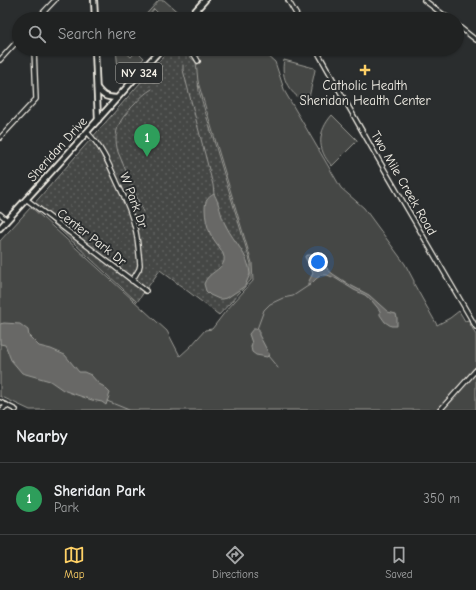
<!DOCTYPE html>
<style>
body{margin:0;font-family:"Comic Neue",sans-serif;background:#282a2a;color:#f1f3f6}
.you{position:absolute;left:318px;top:262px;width:14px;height:14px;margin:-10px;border:3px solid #fff;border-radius:50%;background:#1a73e8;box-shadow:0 0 0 6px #1a73e833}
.badge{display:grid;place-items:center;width:26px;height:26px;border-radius:50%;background:#ffd166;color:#fff;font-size:13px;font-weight:700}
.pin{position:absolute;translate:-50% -33px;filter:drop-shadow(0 1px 2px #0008)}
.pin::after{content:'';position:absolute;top:21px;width:14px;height:12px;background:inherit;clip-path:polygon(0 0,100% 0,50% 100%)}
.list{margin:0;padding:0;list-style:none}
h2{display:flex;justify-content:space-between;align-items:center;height:52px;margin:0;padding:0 16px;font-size:17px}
h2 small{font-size:13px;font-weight:400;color:#a2a4a5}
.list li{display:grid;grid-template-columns:26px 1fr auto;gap:12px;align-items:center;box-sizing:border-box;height:72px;padding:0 16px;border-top:1px solid #3d3f40}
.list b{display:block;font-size:15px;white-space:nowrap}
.list p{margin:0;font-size:13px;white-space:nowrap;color:#a2a4a5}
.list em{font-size:13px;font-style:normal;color:#a2a4a5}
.icon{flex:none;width:22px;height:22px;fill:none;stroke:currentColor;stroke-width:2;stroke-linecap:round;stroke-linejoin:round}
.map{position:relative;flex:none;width:476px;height:410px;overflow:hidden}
.search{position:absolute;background:#202222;box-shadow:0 1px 3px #0004;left:12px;right:12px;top:12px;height:44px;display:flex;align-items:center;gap:10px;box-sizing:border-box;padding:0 14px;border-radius:22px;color:#a2a4a5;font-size:15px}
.sheet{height:124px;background:#202222}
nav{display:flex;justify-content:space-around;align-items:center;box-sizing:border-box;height:56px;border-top:1px solid #3d3f40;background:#202222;font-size:11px;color:#a2a4a5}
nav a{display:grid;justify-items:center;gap:2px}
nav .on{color:#ffd166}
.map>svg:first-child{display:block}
.grass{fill:#444645;stroke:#9c9c96}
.park{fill:url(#park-dots);stroke:#9c9c96}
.water{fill:#676866;stroke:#9f9f9a}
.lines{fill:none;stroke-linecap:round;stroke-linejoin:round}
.stream{stroke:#9f9f9a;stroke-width:1}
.minor-casing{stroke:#f4f1e8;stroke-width:6}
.major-casing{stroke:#f4f1e8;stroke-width:8}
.minor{stroke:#2a2d2e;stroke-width:3.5}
.major{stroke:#2a2d2e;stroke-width:4.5}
.poi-dot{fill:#ffd166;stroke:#2a2d2e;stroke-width:1.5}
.labels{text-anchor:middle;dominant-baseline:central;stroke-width:4;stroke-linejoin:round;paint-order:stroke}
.shield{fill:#2a2d2e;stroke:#b7b6b0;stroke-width:1}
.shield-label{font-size:12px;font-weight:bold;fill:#f4f1e8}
.poi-label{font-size:13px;fill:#f4f1e8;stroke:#2a2d2e}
.street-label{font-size:13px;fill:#f4f1e8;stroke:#2a2d2e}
</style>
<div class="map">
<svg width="476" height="410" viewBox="0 0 476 410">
<defs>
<pattern id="park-dots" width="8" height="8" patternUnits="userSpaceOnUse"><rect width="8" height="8" fill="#444645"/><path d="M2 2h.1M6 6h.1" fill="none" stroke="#606160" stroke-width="1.8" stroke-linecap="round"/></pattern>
</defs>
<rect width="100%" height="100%" fill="#2a2d2e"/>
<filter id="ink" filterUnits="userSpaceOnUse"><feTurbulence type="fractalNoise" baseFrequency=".025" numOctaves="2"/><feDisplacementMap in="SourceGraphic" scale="8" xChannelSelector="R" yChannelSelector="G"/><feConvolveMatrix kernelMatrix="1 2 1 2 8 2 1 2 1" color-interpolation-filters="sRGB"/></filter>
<g filter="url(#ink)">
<g class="grass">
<polygon points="159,0 164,0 182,16 180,19 162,19 160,15 154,9 146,19 142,19"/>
<polygon points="116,49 122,49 131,57 137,51 144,58 129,76 125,75 119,69 118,69"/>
<polygon points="205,49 260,49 275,62 285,92 341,188 364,208 405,264 414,281 414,284 437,325 450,318 459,311 465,321 468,320 476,335 476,410 30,410 0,396 0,241 31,207 167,331 180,356 191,346 205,330 212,329 225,312 253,281 252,263 195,72 199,56"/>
<path d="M284 60 314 68 315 70 308 102C290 96 280 78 284 60Z"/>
<path d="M332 115 357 140V141L332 166C316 149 318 131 332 115Z"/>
</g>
<polygon class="park" points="170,49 181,49 196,62 199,91 251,264 251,280 219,315 160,270 137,302 46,217 32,206"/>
<g class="water">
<path d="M214 194C220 204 220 215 226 226 234 242 249 255 250 274L245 286 227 298 223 299H219L210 295 206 291 204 284C207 273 222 270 224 261 226 252 213 241 210 233 207 226 205 217 205 209 205 201 207 198 214 194Z"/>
<polygon points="308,255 311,255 316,257 324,263 328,270 333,274 350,285 369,295 388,312 396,314 397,318 397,326 391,326 385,322 380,315 380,311 377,307 372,301 365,295 354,290 335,278 327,275 321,275 316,279 310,285 308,286 308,283 313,273 305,257 305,256"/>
<polygon points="4,323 20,324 28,330 29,336 39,346 51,349 65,355 79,372 84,372 91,375 99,384 103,386 110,393 106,405 102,402 92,400 71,393 63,390 50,381 22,373 11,360 6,347 5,345 0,344 0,324"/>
<polygon points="253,329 259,329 259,335 267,350 267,351 269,353 269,355 267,357 256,355 252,352 251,347 252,343 249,334"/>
</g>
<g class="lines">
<g class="stream">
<polyline points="183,65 183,70 213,185 214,194"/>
<path d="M143 212 118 152C112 130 120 119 135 104 140 98 145 93 152 89"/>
<polyline points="257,329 264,310 270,304 283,298 293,296 308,286"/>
<polyline points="268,356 278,368"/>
<polyline points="107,401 129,410"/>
</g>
<g class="minor-casing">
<g id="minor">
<polyline points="288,0 299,19"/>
<polyline points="424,0 449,19"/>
<polyline points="37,19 55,0"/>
<polyline points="457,25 476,40"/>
<polyline points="189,49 195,56 198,61"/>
<polyline points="316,49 373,150 476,327"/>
<polyline points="0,60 19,39"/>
<path d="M87 132C102 147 109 164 117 182 125 198 132 214 136 232 138 242 139 254 140 265L139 269 132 281"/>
<polyline points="0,138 36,99 34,49"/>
<polyline points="26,199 146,291"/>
<polyline points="0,214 7,220"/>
<polyline points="0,402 16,410"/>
<polyline points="2,410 7,405"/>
<polyline points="440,410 476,370"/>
</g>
</g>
<g class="major-casing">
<g id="major">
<polyline points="94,0 95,19"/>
<polyline points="188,19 205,0"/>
<polyline points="95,49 98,120"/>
<path d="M97 88C104 97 106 97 117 98"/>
<polyline points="0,228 62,160 161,49"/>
</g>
</g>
<use href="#minor" class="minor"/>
<use href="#major" class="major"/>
</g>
</g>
<path class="poi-dot" d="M363 64h4v4h4v4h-4v4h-4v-4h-4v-4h4z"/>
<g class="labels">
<rect class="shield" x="116" y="63" width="46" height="20" rx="3"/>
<g class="shield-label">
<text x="139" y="73">NY 324</text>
</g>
<g class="poi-label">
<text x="365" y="85">Catholic Health<tspan x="365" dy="15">Sheridan Health Center</tspan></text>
</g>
<g class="street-label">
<text transform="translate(57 149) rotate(-48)">Sheridan Drive</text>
<text transform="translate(404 183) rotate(60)">Two Mile Creek Road</text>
<text transform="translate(134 200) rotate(70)">W Park Dr</text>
<text transform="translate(92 237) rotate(38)">Center Park Dr</text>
</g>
</g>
</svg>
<div class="you"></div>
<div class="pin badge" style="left:147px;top:157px;background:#2e9e5b">1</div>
<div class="search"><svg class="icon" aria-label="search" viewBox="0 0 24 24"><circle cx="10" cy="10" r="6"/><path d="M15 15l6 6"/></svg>Search here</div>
</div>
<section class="sheet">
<h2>Nearby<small></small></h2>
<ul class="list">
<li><span class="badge" style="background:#2e9e5b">1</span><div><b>Sheridan Park</b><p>Park</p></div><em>350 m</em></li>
</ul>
</section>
<nav>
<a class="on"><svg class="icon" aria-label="map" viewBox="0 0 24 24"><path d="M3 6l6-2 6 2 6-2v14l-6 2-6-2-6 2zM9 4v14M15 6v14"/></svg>Map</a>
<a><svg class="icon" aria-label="directions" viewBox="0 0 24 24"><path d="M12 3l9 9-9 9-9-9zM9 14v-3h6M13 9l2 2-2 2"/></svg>Directions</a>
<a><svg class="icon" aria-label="saved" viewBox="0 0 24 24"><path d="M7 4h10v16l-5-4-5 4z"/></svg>Saved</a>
</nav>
